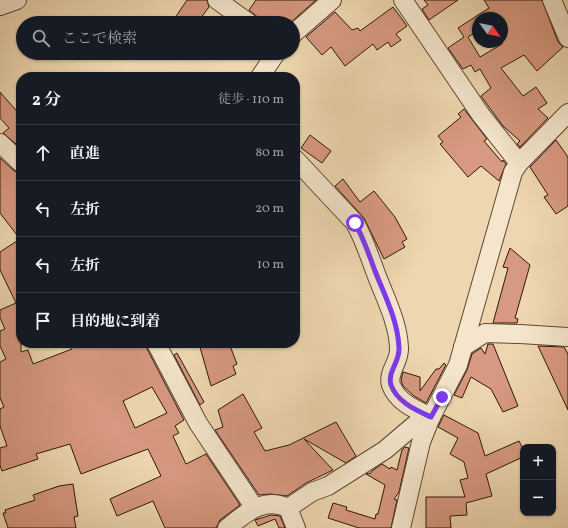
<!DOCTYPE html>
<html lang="ja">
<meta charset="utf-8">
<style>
body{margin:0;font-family:Vollkorn,"Noto Serif JP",serif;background:#242831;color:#f1f3f6}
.controls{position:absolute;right:12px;bottom:12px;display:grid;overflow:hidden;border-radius:8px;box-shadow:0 1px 3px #0004}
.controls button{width:36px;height:36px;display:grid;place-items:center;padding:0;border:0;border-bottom:1px solid #363941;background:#171b24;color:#f1f3f6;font:20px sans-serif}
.compass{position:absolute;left:472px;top:12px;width:36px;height:36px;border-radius:50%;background:#171b24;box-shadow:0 1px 3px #0004;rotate:123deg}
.stop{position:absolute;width:12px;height:12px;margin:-9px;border:3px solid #7c3aed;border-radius:50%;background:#fff}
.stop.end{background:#7c3aed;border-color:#fff;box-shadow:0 1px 4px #0008}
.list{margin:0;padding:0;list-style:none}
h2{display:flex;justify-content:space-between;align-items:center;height:52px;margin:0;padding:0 16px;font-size:17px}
h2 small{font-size:13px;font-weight:400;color:#9ea1a6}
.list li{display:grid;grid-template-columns:26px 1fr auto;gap:12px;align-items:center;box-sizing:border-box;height:56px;padding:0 16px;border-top:1px solid #363941}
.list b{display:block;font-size:15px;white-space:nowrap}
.list em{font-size:13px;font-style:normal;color:#9ea1a6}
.icon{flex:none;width:22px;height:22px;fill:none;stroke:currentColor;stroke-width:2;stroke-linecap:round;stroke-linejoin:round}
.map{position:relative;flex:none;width:568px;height:528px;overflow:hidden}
.search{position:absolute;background:#171b24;box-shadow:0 1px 3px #0004;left:16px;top:16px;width:284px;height:44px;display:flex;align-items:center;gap:10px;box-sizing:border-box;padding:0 14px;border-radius:22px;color:#9ea1a6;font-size:15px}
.panel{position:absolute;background:#171b24;box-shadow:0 1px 3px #0004;left:16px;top:72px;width:284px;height:276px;border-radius:16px}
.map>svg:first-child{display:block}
.building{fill:#d79981;stroke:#2f170b;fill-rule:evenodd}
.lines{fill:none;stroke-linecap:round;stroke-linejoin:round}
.minor-casing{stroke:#5f4734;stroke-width:20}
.minor{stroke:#f4e5cc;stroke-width:18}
.route{stroke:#7c3aed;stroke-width:5}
</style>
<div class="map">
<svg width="568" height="528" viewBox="0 0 568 528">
<rect width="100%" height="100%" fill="#eed7b0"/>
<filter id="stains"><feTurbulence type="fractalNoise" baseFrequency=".005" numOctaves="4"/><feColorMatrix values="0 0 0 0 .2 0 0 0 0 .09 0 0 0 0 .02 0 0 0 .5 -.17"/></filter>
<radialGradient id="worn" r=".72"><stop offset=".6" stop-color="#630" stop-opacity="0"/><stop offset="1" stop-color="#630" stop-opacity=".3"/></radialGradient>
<g class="building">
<polygon points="187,0 207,0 209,7 197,23 181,23 175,18"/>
<polygon points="256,0 316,0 290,23 265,23 249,10"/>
<polygon points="424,0 458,0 429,20 422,9 428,5"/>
<path d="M484 0H542L558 42 563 47 537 71 524 55 501 68 523 96 536 87 547 103 538 109 548 118 520 147 517 144 520 141 503 126 481 96 491 88 480 69 475 72 471 65 463 69 448 48 464 37 458 28 489 8ZM478 18H502V44L480 57 468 37 478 31Z"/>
<polygon points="393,7 407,26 396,34 401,40 391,47 388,42 377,50 373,44 345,66 331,47 322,55 306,37 335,12 352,30 358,28 360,31"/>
<polygon points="0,92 21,116 21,148 3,133 9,128 0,118"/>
<polygon points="464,109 487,139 484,141 502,162 503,160 506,164 499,181 481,166 468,177 440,144 443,142 438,136 461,117 458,114"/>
<polygon points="310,135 331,151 322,163 301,148"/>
<polygon points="556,140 568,157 568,206 556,214 544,197 548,195 530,167"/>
<path d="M0 158 14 171 21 173V352L28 350 33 364 72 349 70 343H144L184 420 175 426 179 433 173 436 186 464 206 454 240 505 220 520 216 528H165L153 501 117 516 110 499 161 476 148 449 81 474 70 444 36 454 38 459 2 471 0 465V448L7 446 0 426V409L4 407 0 398V362L6 359 0 346V331L5 329 0 318V310L16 303 0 270V252L20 239 0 213ZM152 387 167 413 135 428 123 401Z"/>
<polygon points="343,179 360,202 374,191 395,217 407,239 402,242 405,247 384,259 364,218 335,186"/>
<polygon points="510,248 530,265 515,318 518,319 517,323 493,323 508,268 503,267"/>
<polygon points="210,343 229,343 237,364 233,366 236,374 211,386 200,347"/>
<polygon points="488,344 493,344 518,406 503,412 491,389 471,377 462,398 454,395 467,370 472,354 481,348 485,354"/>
<polygon points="538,346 564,347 568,354 568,410"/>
<polygon points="177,353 204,402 200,405 174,355"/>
<polygon points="444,363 446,365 426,403 414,396 403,386 401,380 403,372 420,377 420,391 436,369 439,369"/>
<polygon points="243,394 262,428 254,432 265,451 289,445 336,422 356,456 346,463 304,439 333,470 306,483 287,496 271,494 259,495 215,430 223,427 218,410"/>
<polygon points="444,415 478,433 485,456 519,441 523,449 523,457 486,474 492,496 466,503 467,515 450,516 451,528 426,528 426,497 465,497 460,480 468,478 464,462 450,454 458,438 438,427"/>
<polygon points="405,447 409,448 399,492 394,499 397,500 391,528 359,528 328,518 333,503 347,507 346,510 375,519 376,514 378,514 385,485 366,474 369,473 370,474 372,471 382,464 390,469 391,467 397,470 402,450"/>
<polygon points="73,484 78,516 74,517 76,528 8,528 3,513 6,513 5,510 35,500 33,495 59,486"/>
<polygon points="271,515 280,516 285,528 279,528 275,519 258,526 255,520"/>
</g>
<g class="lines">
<g class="minor-casing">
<g id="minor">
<polyline points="217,0 249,23"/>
<polyline points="403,0 481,115 519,163"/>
<polyline points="552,0 568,38"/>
<polyline points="0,6 17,0"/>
<polyline points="293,34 332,0"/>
<polyline points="260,77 276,53"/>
<polyline points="0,143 21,163"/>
<path d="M295 159 355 223C364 239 369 255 375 271 384 296 398 321 399 348 400 362 387 372 391 385 397 402 416 410 431 417"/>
<polyline points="156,343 198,423 254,507"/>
<polyline points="463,347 485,333 520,334 568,337"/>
<polyline points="288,508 312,492 328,486 385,450 418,422 431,417"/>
<path d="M227 528C245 514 263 496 288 508L296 528"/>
<polyline points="401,528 421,442 431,417 458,365 513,172 519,163 568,113"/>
</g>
</g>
<use href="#minor" class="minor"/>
</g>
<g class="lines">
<path class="route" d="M355 223C364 239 369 255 375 271 385 296 398 321 399 348 400 362 387 372 391 385 397 402 416 410 431 417L442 397"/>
</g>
<rect width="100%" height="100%" filter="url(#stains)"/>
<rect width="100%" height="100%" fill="url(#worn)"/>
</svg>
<div class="controls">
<button>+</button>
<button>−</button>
</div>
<svg class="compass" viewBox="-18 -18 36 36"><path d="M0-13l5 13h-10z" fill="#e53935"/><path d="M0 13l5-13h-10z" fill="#9ea1a6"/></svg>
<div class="stop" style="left:355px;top:223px"></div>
<div class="stop end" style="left:442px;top:397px"></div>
<div class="search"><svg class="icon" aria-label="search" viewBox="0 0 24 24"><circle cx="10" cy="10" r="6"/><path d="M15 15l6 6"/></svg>ここで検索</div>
<section class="panel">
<h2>2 分<small>徒歩 · 110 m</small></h2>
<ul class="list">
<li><svg class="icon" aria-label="ahead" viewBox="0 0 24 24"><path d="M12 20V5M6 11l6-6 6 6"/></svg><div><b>直進</b></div><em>80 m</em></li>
<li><svg class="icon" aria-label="left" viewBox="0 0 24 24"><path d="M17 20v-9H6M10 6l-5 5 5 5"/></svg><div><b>左折</b></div><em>20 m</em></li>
<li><svg class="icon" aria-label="left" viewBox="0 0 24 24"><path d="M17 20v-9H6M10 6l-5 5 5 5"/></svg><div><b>左折</b></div><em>10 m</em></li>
<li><svg class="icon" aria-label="arrive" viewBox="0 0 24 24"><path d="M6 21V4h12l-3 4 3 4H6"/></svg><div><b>目的地に到着</b></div></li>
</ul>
</section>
</div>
